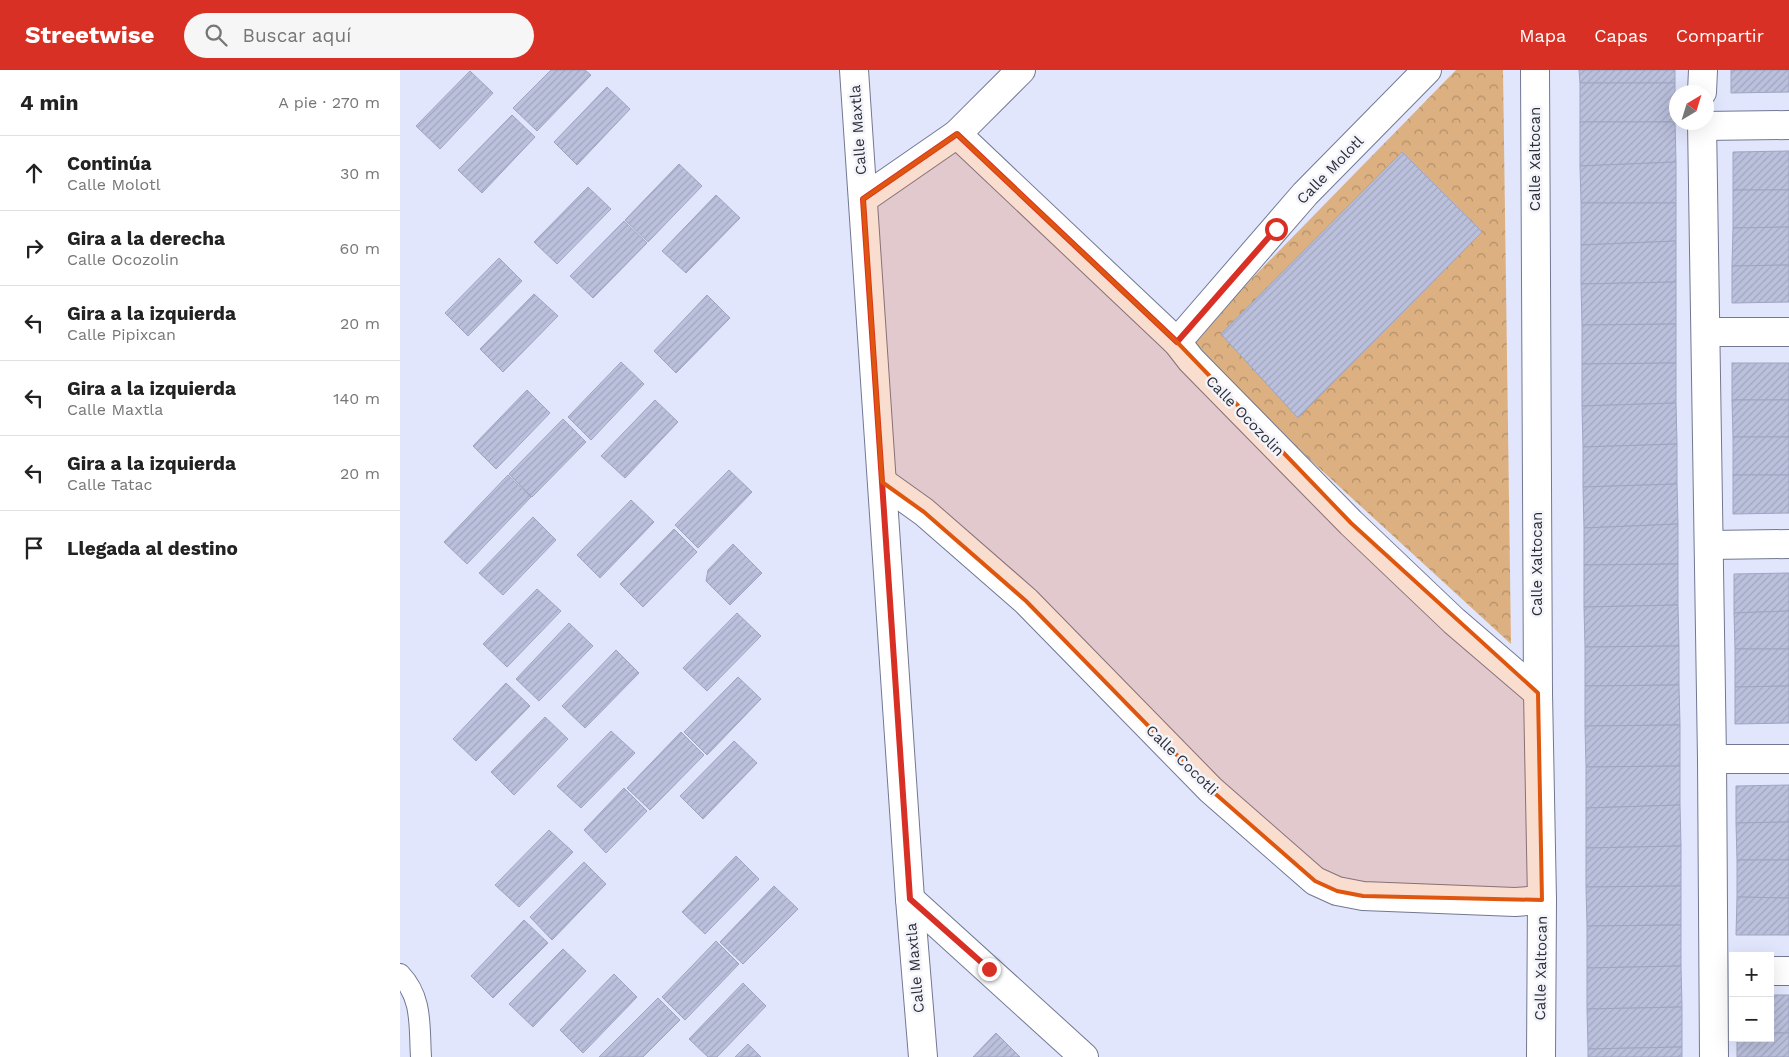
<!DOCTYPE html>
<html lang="es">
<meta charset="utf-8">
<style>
body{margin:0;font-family:"Work Sans",sans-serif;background:#f6f6f6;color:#222}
.controls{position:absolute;right:15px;bottom:15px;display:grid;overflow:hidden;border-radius:0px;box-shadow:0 5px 20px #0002}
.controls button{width:45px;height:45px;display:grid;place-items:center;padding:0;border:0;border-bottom:1px solid #e0e0e0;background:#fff;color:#222;font:25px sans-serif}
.compass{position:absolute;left:1269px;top:15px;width:45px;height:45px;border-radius:50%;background:#fff;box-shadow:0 5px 20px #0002;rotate:38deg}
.stop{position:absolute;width:15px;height:15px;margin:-11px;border:4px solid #d93025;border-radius:50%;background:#fff}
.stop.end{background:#d93025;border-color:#fff;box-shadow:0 1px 5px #0008}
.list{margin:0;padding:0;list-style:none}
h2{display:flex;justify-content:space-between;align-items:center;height:65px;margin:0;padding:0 20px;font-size:21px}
h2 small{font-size:16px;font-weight:400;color:#767676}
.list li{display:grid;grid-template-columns:32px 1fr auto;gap:15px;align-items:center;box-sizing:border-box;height:75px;padding:0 20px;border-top:1px solid #e0e0e0}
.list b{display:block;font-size:19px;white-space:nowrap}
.list p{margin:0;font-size:16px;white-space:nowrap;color:#767676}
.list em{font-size:16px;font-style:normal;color:#767676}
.icon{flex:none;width:28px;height:28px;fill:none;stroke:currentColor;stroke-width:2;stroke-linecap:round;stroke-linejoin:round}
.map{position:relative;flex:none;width:1389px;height:987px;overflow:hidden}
header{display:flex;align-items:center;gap:30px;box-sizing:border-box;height:70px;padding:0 25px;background:#d93025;color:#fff}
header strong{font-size:24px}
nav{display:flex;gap:28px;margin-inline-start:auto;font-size:18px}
.search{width:350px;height:45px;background:#f6f6f6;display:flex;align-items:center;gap:12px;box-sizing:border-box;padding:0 18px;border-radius:28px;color:#767676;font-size:19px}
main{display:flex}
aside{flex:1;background:#fff}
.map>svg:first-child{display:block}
.park{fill:url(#park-crowns)}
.building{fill:url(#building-hatch);stroke:#9fa5c0}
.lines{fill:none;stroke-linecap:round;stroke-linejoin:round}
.lane-casing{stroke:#727892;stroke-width:22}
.street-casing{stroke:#727892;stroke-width:30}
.lane{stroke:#fff;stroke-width:20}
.street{stroke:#fff;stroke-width:28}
.route{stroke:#d93025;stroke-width:6}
.marked{fill:#df570e;fill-opacity:0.2;stroke:#df570e;stroke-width:4;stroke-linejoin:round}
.labels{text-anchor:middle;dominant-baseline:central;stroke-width:5;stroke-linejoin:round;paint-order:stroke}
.street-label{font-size:15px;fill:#2c2e39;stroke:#f3f4fa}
</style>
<header>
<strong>Streetwise</strong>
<div class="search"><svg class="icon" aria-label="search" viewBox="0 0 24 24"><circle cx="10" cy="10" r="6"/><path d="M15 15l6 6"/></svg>Buscar aquí</div>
<nav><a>Mapa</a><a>Capas</a><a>Compartir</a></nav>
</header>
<main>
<aside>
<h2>4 min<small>A pie · 270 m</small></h2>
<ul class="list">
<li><svg class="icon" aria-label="ahead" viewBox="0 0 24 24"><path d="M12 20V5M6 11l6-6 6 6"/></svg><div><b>Continúa</b><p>Calle Molotl</p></div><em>30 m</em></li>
<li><svg class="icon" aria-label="right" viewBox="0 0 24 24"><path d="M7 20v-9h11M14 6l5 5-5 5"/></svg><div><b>Gira a la derecha</b><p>Calle Ocozolin</p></div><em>60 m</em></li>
<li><svg class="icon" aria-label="left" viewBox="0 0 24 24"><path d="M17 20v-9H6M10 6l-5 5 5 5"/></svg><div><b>Gira a la izquierda</b><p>Calle Pipixcan</p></div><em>20 m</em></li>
<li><svg class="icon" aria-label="left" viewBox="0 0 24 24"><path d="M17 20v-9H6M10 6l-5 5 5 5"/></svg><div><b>Gira a la izquierda</b><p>Calle Maxtla</p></div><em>140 m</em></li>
<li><svg class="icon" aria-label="left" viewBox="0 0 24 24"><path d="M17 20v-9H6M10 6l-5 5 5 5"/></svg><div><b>Gira a la izquierda</b><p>Calle Tatac</p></div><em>20 m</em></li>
<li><svg class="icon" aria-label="arrive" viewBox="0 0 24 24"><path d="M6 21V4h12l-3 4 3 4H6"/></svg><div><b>Llegada al destino</b></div></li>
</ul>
</aside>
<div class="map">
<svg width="1389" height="987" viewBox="0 0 1389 987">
<defs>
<pattern id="park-crowns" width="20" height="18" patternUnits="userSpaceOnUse" patternTransform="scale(1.25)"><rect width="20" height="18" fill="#dcb080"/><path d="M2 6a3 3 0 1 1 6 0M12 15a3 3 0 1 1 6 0" fill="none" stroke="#b3906a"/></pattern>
<pattern id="building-hatch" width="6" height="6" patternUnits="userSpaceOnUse" patternTransform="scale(1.25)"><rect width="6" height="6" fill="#bbc1dd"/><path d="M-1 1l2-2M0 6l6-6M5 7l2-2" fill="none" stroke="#a1a6be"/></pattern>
</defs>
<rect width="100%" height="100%" fill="#e1e6fd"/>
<polygon class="park" points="1056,0 1103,0 1111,574 786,276"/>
<g class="building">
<polygon points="151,0 185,0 191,5 137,61 113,38"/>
<polygon points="1179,0 1275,0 1275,13 1180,13"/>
<polygon points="1331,0 1389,0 1389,22 1331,23"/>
<polygon points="70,1 93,23 40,79 16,56"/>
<rect x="1180" y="13" width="95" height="39"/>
<polygon points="207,17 230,39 177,95 154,72"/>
<polygon points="112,45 135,67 82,123 58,100"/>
<polygon points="1180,52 1275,52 1276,92 1180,96"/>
<polygon points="1389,81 1389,120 1333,120 1333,82"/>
<polygon points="1002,82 1082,162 898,348 821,264"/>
<polygon points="1276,92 1276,133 1181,133 1180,96"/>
<polygon points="279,94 302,116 248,172 225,150"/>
<polygon points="188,117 211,139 157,194 134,172"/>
<polygon points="1333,120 1389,120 1389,157 1333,158"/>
<polygon points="316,125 340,148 286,203 262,181"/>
<polygon points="1181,133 1276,133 1276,171 1181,175"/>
<polygon points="224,151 247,173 193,228 170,206"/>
<polygon points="1389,157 1389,195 1332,196 1333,158"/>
<polygon points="1276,171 1276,212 1181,214 1181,175"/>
<polygon points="99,188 122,211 68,266 45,243"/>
<polygon points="1389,195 1389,232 1332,233 1332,196"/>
<polygon points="1276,212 1276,254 1182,255 1181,214"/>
<polygon points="134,224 158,246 103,302 80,279"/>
<polygon points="307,225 330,248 276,303 254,281"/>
<polygon points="1276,254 1276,293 1182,294 1182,255"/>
<polygon points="221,292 244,314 191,370 168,347"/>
<polygon points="1276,293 1276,333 1182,336 1182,294"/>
<rect x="1332" y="293" width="57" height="37"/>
<polygon points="127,320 150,343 96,399 73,376"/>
<polygon points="255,330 278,352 225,408 201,386"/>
<polygon points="1332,330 1389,330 1389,367 1333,367"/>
<polygon points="1276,333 1277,374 1183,377 1182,336"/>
<polygon points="163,349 186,372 132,427 109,404"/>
<rect x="1333" y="367" width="56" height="38"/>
<polygon points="1277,374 1277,414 1183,417 1183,377"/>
<polygon points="329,400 352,422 298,478 275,455"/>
<polygon points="108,405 131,427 67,494 44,472"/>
<polygon points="1333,405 1389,405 1389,443 1333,444"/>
<polygon points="1277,414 1278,454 1184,458 1183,417"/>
<polygon points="231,430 254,452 200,508 177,485"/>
<polygon points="133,447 156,470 103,525 79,503"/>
<polygon points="1278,454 1278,494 1184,495 1184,458"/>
<polygon points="274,459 297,482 243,537 220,514"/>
<polygon points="333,474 362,503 330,535 306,511 308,500"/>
<polygon points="1278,494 1278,535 1184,537 1184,495"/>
<polygon points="1389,503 1389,541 1334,543 1334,504"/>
<polygon points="137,519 161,541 107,597 83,574"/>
<polygon points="1278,535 1279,576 1185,577 1184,537"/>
<polygon points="1389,541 1389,579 1335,579 1334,543"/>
<polygon points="337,543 361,566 307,621 283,598"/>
<polygon points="169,553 193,576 139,631 116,609"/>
<polygon points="1279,576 1279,615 1185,616 1185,577"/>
<polygon points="1335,579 1389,579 1389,616 1335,617"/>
<polygon points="216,580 239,603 185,658 162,636"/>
<polygon points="338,607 361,629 307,685 284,662"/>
<polygon points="106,613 130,636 76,691 53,669"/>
<polygon points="1279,615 1280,655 1185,656 1185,616"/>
<polygon points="1389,616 1389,653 1335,654 1335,617"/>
<polygon points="145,647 168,669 114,725 91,702"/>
<polygon points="1280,655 1280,696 1186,697 1185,656"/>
<polygon points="211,661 235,683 181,738 157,716"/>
<polygon points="281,662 304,685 250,740 227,718"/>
<polygon points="334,671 357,693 303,749 280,726"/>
<polygon points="1280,696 1280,735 1186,738 1186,697"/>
<polygon points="1389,715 1389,752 1336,753 1336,716"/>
<polygon points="224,718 247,741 206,783 184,760"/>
<polygon points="1280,735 1281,776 1186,778 1186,738"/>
<polygon points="1389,752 1389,790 1337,790 1336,753"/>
<polygon points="149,760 173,782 119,837 95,815"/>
<polygon points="1281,776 1281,816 1186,817 1186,778"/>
<polygon points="336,786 359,809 305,864 282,842"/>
<polygon points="1337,790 1389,790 1389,828 1337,827"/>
<polygon points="184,792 206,814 152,870 130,847"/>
<polygon points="374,816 398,839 343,894 320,872"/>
<polygon points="1281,816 1281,855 1187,856 1186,817"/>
<polygon points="1337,827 1389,828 1389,865 1336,865"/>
<polygon points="124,850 148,873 93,928 71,906"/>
<polygon points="1281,855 1281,896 1187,898 1187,856"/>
<polygon points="316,871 339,894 285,950 262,927"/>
<polygon points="163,879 186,901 133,957 109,934"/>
<polygon points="1281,896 1282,937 1187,939 1187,898"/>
<polygon points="214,904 237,927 183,983 160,960"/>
<polygon points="343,913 366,936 317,987 308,987 289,969"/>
<rect x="1370" y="925" width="19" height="38"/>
<polygon points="258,928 280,950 243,987 199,987"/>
<polygon points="1282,937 1282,977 1188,979 1187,939"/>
<polygon points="596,963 620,987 573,987"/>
<polygon points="1370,963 1389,963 1389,987 1337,987 1337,968 1370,968"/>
<polygon points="348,974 361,987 335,987"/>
<polygon points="1282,977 1282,987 1188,987 1188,979"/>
</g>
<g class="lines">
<g class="lane-casing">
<path id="lane" d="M0 904C23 928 19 956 21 987"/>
</g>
<g class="street-casing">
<g id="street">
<polyline points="454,0 510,829 523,987"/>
<polyline points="1135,0 1138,623 1142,830 1141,987"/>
<polyline points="1302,22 1303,0"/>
<polyline points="1302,52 1312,689 1314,987"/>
<polyline points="1302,56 1389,55"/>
<polyline points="557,64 777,272 791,290 951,453 1054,551 1138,623"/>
<polyline points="463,129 557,64 621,0"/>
<polyline points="1306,262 1389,262"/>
<polyline points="777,272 905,124 1027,0"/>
<polyline points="482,412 524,442 626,531 811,720 915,811 937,821 963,826 1115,832 1142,830"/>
<polyline points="1309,475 1389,474"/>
<polyline points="1312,689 1389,689"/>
<polyline points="510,829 684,987"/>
<polyline points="1370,901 1389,901"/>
</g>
</g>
<use href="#lane" class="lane"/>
<use href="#street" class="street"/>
</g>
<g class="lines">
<polyline class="route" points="589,899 510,829 463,129 557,64 777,272 876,159"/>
</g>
<path class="marked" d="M557 64 777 272 951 453 1138 623 1142 830 963 826 937 821 915 811 811 720 626 531 524 442 482 412 463 129Z"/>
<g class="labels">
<g class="street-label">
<text transform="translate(458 60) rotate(-94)">Calle Maxtla</text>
<text transform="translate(1135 89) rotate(-90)">Calle Xaltocan</text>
<text transform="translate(930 100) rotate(-46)">Calle Molotl</text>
<text transform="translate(845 346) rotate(46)">Calle Ocozolin</text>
<text transform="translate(1137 494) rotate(-90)">Calle Xaltocan</text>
<text transform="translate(782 690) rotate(44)">Calle Cocotli</text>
<text transform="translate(515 898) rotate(-95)">Calle Maxtla</text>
<text transform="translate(1141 898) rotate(-89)">Calle Xaltocan</text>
</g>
</g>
</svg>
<div class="controls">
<button>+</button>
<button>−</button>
</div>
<svg class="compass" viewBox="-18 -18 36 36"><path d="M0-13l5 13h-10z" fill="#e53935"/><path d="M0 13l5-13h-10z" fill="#767676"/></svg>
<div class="stop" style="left:876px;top:159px"></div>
<div class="stop end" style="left:589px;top:899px"></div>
</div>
</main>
